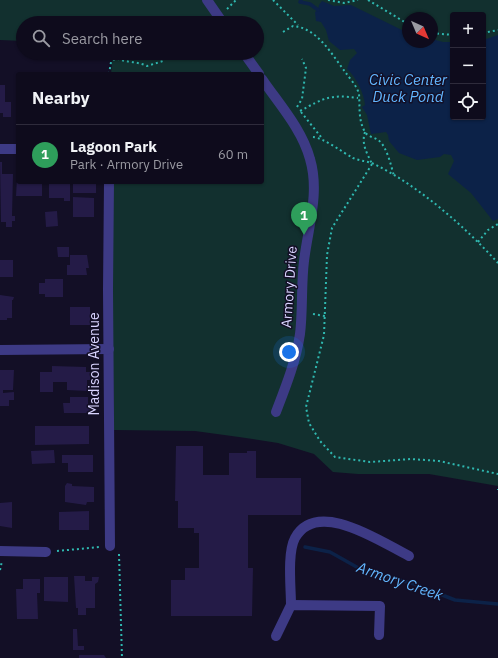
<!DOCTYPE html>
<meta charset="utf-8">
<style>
body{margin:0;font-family:"IBM Plex Sans",sans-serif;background:#1c1929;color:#f1f3f6}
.controls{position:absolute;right:12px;top:12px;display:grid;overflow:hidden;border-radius:4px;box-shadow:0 1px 3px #0004}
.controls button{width:36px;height:36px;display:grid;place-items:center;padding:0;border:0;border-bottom:1px solid #2e2b3b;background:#0e0b1c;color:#f1f3f6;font:20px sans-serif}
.compass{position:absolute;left:402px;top:12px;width:36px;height:36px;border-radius:50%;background:#0e0b1c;box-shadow:0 1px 3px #0004;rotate:136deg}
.you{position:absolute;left:289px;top:352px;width:14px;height:14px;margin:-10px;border:3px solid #fff;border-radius:50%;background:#1a73e8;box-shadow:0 0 0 6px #1a73e833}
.badge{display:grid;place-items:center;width:26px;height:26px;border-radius:50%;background:#00e5ff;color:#fff;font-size:13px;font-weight:700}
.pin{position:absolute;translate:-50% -33px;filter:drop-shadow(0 1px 2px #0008)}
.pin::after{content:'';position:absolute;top:21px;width:14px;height:12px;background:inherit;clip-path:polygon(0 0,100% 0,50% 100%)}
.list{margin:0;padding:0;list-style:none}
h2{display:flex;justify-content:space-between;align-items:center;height:52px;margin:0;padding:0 16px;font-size:17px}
h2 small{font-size:13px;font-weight:400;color:#9b9ba3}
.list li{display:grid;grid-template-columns:26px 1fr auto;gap:12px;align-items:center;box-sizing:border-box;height:60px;padding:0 16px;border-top:1px solid #2e2b3b}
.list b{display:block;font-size:15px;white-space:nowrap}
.list p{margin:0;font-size:13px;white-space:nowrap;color:#9b9ba3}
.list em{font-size:13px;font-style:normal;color:#9b9ba3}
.icon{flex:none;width:22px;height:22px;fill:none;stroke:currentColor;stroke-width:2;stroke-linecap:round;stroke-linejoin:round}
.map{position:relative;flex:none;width:498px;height:658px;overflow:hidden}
.search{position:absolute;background:#0e0b1c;box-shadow:0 1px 3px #0004;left:16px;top:16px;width:248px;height:44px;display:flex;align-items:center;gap:10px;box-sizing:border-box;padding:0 14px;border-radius:22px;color:#9b9ba3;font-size:15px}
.panel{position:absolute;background:#0e0b1c;box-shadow:0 1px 3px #0004;left:16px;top:72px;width:248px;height:112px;border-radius:4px}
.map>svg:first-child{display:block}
.green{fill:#12302f;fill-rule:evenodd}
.water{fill:#0c2248}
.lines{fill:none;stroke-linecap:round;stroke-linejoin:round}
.stream{stroke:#0c2248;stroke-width:3.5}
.building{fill:#241b47}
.path{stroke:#2fb8b0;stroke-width:2;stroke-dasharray:2 3;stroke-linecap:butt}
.minor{stroke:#3d3a85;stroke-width:10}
.labels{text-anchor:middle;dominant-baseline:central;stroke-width:3;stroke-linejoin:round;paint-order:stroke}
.street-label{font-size:14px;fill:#d9d4ff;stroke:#130f26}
.water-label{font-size:15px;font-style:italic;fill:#62b6ff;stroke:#130f26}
</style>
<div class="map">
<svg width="498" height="658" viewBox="0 0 498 658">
<rect width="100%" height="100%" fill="#130f26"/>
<path class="green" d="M0 0H498V486L429 474H358L333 472 314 454 278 443 239 437 195 431 114 430 110 182H262V74H111L113 53H257V23H23V41L0 40ZM453 15H483V117H453ZM408 18H432V42H408Z"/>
<path class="water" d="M322 1 334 6 351 5 408 33V42H432V39L443 42H453V117H483V40L498 35V219L493 221 471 193 448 174 454 161 451 155 444 154 440 157 417 160 399 153 389 141 388 135 386 132 371 134 367 115 362 107 365 105C364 93 356 77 347 69L350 60 357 53 354 49 340 50 329 41 326 30 321 22 316 21 315 12 318 10 319 5Z"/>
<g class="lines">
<g class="stream">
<polyline points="301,0 300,2 310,4 318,10"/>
<polyline points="305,547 330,552 362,570 414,584 455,600 498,604"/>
</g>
</g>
<g class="building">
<polygon points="0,85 5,85 5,102 11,102 11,117 3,117 3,113 0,113"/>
<polygon points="0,162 2,162 2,174 13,174 12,216 15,216 15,221 12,221 12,227 6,227 6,222 1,222"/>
<polygon points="17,179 18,182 42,182 42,196 16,196"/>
<polygon points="49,182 70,182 70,201 64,201 64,198 49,198"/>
<rect x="73" y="182" width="23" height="11"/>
<polygon points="73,197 94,198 94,217 73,217"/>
<polygon points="57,211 58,226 46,227 45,212"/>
<polygon points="57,247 69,247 69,257 58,257"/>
<polygon points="70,255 87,255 89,268 86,268 87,275 67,275 67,265 70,265"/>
<rect x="0" y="260" width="13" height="17"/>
<polygon points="45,279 63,279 63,297 45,297 45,294 39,294 39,283 45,283"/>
<polygon points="0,295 14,297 13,300 12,300 12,318 7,318 7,320 0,320"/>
<rect x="70" y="307" width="20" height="18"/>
<polygon points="52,366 86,367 86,372 90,372 90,380 87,380 87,391 67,390 67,382 53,382 53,392 40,392 40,372 52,372"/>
<polygon points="0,370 14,370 13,390 3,390 3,393 14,392 14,400 9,400 9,406 0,406"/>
<polygon points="70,397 88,397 88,405 92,405 92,413 64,413 63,403 70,403"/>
<polygon points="35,426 89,426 89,444 35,445"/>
<polygon points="176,446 203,446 203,475 229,475 229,453 247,453 247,451 256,451 256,478 301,478 301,515 248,515 248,568 253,568 252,616 171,616 171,580 185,580 185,568 199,568 199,533 194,533 194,528 178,528 178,501 175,501"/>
<polygon points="54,450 55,463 32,464 31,451"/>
<polygon points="62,455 93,455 93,472 68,472 68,463 62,463"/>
<polygon points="67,483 72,484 72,486 94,487 94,502 87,502 86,505 65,502 65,486"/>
<polygon points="12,502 12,528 0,526 0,503"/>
<polygon points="89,511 89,530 59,530 59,512"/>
<polygon points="74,576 85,576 85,581 92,581 92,577 99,577 98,582 95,584 95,608 86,608 86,615 78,615 78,608 76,608"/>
<polygon points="44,577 68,577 68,602 44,601"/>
<polygon points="23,579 40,579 40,593 37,593 38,619 17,619 16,589 23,589"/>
<polygon points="73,629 77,629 78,646 84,646 84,650 73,650"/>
<polygon points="79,655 104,655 106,658 79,658"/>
</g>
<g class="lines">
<g class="path">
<polyline points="273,0 298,25"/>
<polyline points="328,0 344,3 358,0"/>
<polyline points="368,0 408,24"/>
<polyline points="227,9 236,0"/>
<path d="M283 32 293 26C318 28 332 55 346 73 350 79 357 86 359 94 360 107 358 120 365 132 368 137 374 137 378 140 387 146 391 166 394 176"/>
<polyline points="432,33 453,35"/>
<polyline points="483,33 498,30"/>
<path d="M109 74 111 62 116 58C126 63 137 61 147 66L163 61"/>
<polyline points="297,107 302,99 306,68 302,59"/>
<path d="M300 111C324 98 330 94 358 98"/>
<polyline points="301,112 321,137"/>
<path d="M365 132C361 144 367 153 372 164"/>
<path d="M313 137C324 138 342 152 353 158 360 161 367 161 374 164 419 186 464 226 498 263"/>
<polyline points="372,164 332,228 327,255 324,335 306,407 309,423 320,441 335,457 370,462 411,459 439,461 498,474"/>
<polyline points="478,242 488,230 498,224"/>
<polyline points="313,314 325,316"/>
<polyline points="498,489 498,490"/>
<polyline points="57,551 100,547"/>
<polyline points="119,554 122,658"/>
<polyline points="0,570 2,561"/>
</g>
<g class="minor">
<polyline points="207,0 223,23"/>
<polyline points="244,53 259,74"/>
<path d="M262 79C279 104 302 129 310 159 320 193 308 227 304 261 301 285 303 310 300 334 296 361 286 386 276 412"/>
<polyline points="0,149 18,149"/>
<polyline points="109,182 108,290 110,546"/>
<polyline points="0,350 109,349"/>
<polyline points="0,551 46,552"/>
<path d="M291 605C291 588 287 553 295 538 317 498 381 542 409 556"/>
<polyline points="276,636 291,605 380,606 379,635"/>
</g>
</g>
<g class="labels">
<g class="street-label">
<text transform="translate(289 287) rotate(-86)">Armory Drive</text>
<text transform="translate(94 364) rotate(-90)">Madison Avenue</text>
</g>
<g class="water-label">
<text x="408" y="79">Civic Center<tspan x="408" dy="17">Duck Pond</tspan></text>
<text transform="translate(400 581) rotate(19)">Armory Creek</text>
</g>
</g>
</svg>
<div class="controls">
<button>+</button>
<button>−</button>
<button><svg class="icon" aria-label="locate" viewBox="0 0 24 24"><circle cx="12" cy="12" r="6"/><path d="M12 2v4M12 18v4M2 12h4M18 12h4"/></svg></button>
</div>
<svg class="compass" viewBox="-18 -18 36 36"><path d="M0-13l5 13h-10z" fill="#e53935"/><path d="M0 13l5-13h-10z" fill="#9b9ba3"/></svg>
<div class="you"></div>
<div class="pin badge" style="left:304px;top:235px;background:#2e9e5b">1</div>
<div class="search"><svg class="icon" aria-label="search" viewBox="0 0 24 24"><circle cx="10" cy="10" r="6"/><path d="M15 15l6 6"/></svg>Search here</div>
<section class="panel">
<h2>Nearby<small></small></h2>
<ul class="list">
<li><span class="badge" style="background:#2e9e5b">1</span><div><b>Lagoon Park</b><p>Park · Armory Drive</p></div><em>60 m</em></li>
</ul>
</section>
</div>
